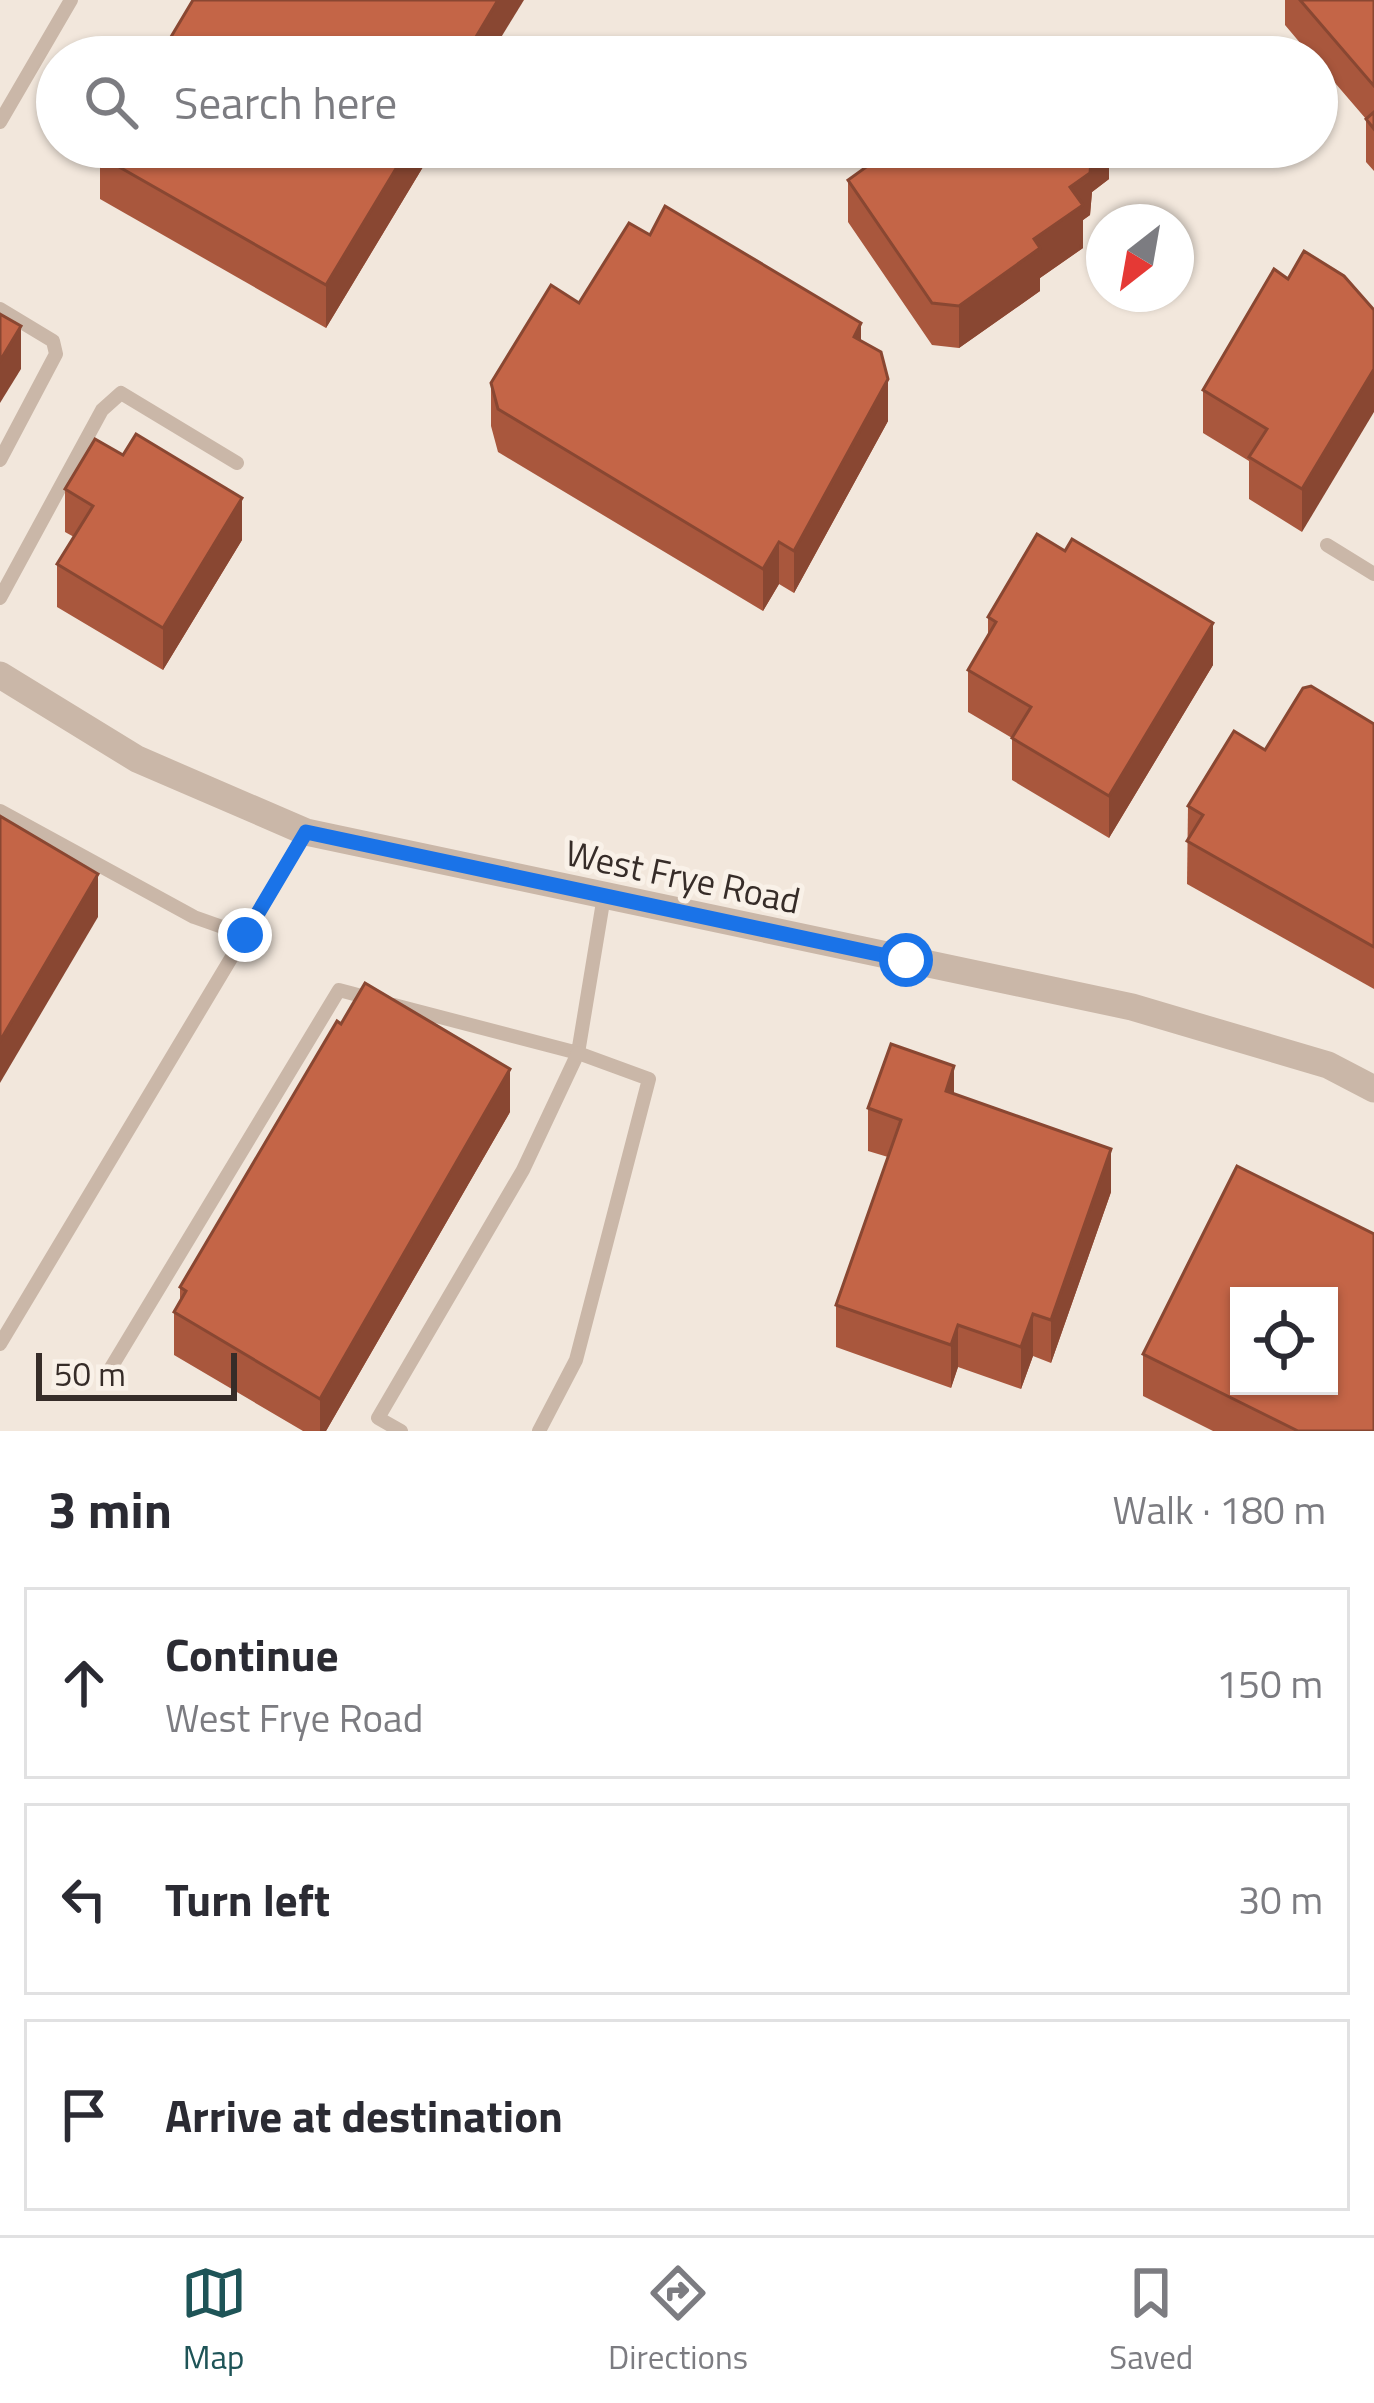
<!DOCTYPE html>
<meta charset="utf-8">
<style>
body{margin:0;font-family:"Titillium Web",sans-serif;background:#f7f7f7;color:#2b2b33}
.controls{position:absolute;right:36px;bottom:36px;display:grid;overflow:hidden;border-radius:0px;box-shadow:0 3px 9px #0004}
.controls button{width:108px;height:108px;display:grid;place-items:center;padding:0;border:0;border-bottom:3px solid #e1e1e2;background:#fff;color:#2b2b33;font:60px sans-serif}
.compass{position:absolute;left:1086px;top:204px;width:108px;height:108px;border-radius:50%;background:#fff;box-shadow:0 3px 9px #0004;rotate:211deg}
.scale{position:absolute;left:36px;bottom:30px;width:201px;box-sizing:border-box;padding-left:12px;border:6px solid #362c28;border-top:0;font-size:33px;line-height:42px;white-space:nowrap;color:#362c28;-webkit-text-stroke:9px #f9f1e8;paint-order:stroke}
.stop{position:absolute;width:36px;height:36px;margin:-27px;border:9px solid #1a73e8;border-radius:50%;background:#fff}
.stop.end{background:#1a73e8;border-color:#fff;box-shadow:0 3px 12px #0008}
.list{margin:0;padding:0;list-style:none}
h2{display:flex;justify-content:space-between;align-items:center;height:156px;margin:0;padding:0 48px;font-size:51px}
h2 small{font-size:39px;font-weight:400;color:#7c7c81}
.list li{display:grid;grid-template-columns:78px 1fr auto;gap:36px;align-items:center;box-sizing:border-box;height:192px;margin:0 24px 24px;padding:0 24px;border:3px solid #e1e1e2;border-radius:0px}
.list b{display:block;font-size:45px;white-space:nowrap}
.list p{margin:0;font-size:39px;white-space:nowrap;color:#7c7c81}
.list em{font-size:39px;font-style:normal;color:#7c7c81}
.icon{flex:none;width:66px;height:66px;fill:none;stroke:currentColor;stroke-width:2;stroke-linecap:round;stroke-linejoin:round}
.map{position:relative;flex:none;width:1374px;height:1431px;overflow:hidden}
.search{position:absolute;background:#fff;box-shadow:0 3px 9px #0004;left:36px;right:36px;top:36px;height:132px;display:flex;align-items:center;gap:30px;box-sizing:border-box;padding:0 42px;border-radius:66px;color:#7c7c81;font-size:45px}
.sheet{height:804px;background:#fff}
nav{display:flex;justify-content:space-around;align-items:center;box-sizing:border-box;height:168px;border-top:3px solid #e1e1e2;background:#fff;font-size:33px;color:#7c7c81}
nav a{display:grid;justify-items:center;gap:6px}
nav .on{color:#1e5457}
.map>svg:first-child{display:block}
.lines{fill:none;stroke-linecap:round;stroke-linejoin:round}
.service{stroke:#cab7a8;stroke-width:14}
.minor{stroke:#cab7a8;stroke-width:27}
.wall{fill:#a9573d}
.shaded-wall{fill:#894732}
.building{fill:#c46547;stroke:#894732;stroke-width:3;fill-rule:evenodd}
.route{stroke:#1a73e8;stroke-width:15}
.labels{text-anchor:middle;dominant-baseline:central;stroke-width:10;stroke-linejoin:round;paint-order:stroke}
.street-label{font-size:36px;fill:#362c28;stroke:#f9f1e8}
</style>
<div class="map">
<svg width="1374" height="1431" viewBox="0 0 1374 1431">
<rect width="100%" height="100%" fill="#f2e7dc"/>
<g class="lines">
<g class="service">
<polyline points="0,122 71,0"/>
<polyline points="0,309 53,341 56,354 0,460"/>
<polyline points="1327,545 1374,574"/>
<polyline points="0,598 102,410 121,393 237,463"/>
<polyline points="0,811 194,917 245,935 306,832"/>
<polyline points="394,1005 578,1053 604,896"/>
<polyline points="0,1344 245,935"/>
<polyline points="109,1371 339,990 373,999"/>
<polyline points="401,1431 378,1418 523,1170 578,1053 649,1079 576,1360 539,1431"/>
</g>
<polyline class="minor" points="0,675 137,759 306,832 1132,1007 1328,1065 1374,1089"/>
</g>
<g class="wall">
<polygon points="1285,0 1374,0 1374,171 1366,162 1366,119 1317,62 1317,57 1312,57 1285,25"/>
<polygon points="106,147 435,147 326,328 100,199 100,156"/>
<polygon points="884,147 1109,147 1109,179 1092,192 1090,215 1083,220 1083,248 1040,278 1040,291 959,348 932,345 848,222 848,180 884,154"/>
<polygon points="650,235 861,341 888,421 794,593 779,584 763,611 498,452 491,426 491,383"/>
<polygon points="1304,251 1302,532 1249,499 1249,461 1203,433 1203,390 1288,279"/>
<polygon points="65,489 242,540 163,670 57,607 57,564 74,537 65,532"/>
<polygon points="988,617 1213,665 1109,838 1012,780 1012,738 968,712 968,670 988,636"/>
<polygon points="1374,724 1374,989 1187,884 1188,806 1265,750"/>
<polygon points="954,1094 1111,1192 1051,1363 1033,1356 1021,1389 958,1367 951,1388 836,1347 836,1305 888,1157 868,1151 868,1108"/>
<polygon points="510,1112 326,1431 303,1431 174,1355 174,1312 180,1302 180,1287"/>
<polygon points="1143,1354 1374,1431 1213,1431 1143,1396"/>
</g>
<g class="shaded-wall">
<polygon points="498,0 524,0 489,57 464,57"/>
<polygon points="409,147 435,147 326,328 326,285"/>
<polygon points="1095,147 1109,147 1109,179 1092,192 1090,215 1083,220 1083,248 1040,278 1040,291 959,348 959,306 1034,239 1070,187 1092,150"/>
<polygon points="861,323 861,365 854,337"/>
<polygon points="21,326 21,369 0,403 0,361"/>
<polygon points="1374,369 1374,412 1302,532 1302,489"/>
<polygon points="888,379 888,421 794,593 794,551"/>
<polygon points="242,498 242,540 163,670 163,628"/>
<polygon points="779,542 779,584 763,611 763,569"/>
<polygon points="1213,623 1213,665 1109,838 1109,796"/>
<polygon points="98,874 98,917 0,1083 0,1041"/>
<polygon points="954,1066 954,1109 946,1091"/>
<polygon points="510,1069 510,1112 326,1431 320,1431 320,1399"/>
<polygon points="1111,1149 1111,1192 1051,1363 1051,1320"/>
<polygon points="1033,1314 1033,1356 1021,1389 1021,1347"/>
<polygon points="958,1325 958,1367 951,1388 951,1345"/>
</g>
<g class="building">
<polygon points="193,0 498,0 464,57 159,57"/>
<polygon points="1300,0 1374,0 1374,86"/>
<polygon points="1374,112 1374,129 1366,119"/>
<polygon points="106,147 409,147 326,285 100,156"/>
<polygon points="894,147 1095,147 1092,150 1090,173 1070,187 1083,205 1034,239 1040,248 959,306 932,303 848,180"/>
<polygon points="665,206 861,323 854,337 881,352 888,379 794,551 779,542 763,569 498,409 491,383 551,285 579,303 629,223 650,235"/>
<polygon points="1304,251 1344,276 1374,310 1374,369 1302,489 1249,457 1267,429 1203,390 1274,269 1288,279"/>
<polygon points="0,314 21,326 0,361"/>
<polygon points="136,434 242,498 163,628 57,564 93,506 65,489 95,439 123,455"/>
<polygon points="1037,534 1065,551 1072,539 1213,623 1109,796 1012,738 1031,707 968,670 996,622 988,617"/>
<polygon points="1311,686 1374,724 1374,947 1187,841 1203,815 1188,806 1234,731 1265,750 1303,688"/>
<polygon points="0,816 98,874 0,1041"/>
<polygon points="365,983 510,1069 320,1399 174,1312 186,1291 180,1287 337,1021 341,1024"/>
<polygon points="891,1044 954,1066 946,1091 1111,1149 1051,1320 1033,1314 1021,1347 958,1325 951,1345 836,1305 901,1120 868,1108"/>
<path d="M1237 1166 1374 1234V1431H1298L1143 1354ZM1239 1296H1329V1386H1239Z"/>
</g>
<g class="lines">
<polyline class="route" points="245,935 306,832 906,960"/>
</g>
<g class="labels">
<g class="street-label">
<text transform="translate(683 876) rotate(12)">West Frye Road</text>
</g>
</g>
</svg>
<div class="controls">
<button><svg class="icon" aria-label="locate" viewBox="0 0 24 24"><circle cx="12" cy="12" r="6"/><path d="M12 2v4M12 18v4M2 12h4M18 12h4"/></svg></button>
</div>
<svg class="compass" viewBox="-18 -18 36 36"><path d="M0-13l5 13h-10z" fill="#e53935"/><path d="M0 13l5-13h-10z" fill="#7c7c81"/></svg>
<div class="scale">50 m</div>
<div class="stop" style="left:906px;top:960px"></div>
<div class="stop end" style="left:245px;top:935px"></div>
<div class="search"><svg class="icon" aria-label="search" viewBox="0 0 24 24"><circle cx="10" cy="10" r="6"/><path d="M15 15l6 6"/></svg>Search here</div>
</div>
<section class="sheet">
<h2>3 min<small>Walk · 180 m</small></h2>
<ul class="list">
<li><svg class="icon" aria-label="ahead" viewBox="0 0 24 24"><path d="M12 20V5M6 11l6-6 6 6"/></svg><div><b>Continue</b><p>West Frye Road</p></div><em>150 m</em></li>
<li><svg class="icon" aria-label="left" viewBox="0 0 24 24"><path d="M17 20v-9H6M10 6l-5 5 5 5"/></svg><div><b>Turn left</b></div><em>30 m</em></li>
<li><svg class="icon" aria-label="arrive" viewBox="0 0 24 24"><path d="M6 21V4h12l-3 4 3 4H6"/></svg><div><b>Arrive at destination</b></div></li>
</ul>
</section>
<nav>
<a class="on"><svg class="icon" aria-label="map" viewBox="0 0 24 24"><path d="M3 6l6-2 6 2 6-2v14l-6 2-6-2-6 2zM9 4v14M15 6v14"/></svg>Map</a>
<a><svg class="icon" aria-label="directions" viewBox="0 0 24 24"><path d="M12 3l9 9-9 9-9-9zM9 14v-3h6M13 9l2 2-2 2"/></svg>Directions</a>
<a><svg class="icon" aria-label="saved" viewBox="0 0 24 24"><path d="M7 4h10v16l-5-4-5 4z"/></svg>Saved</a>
</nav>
